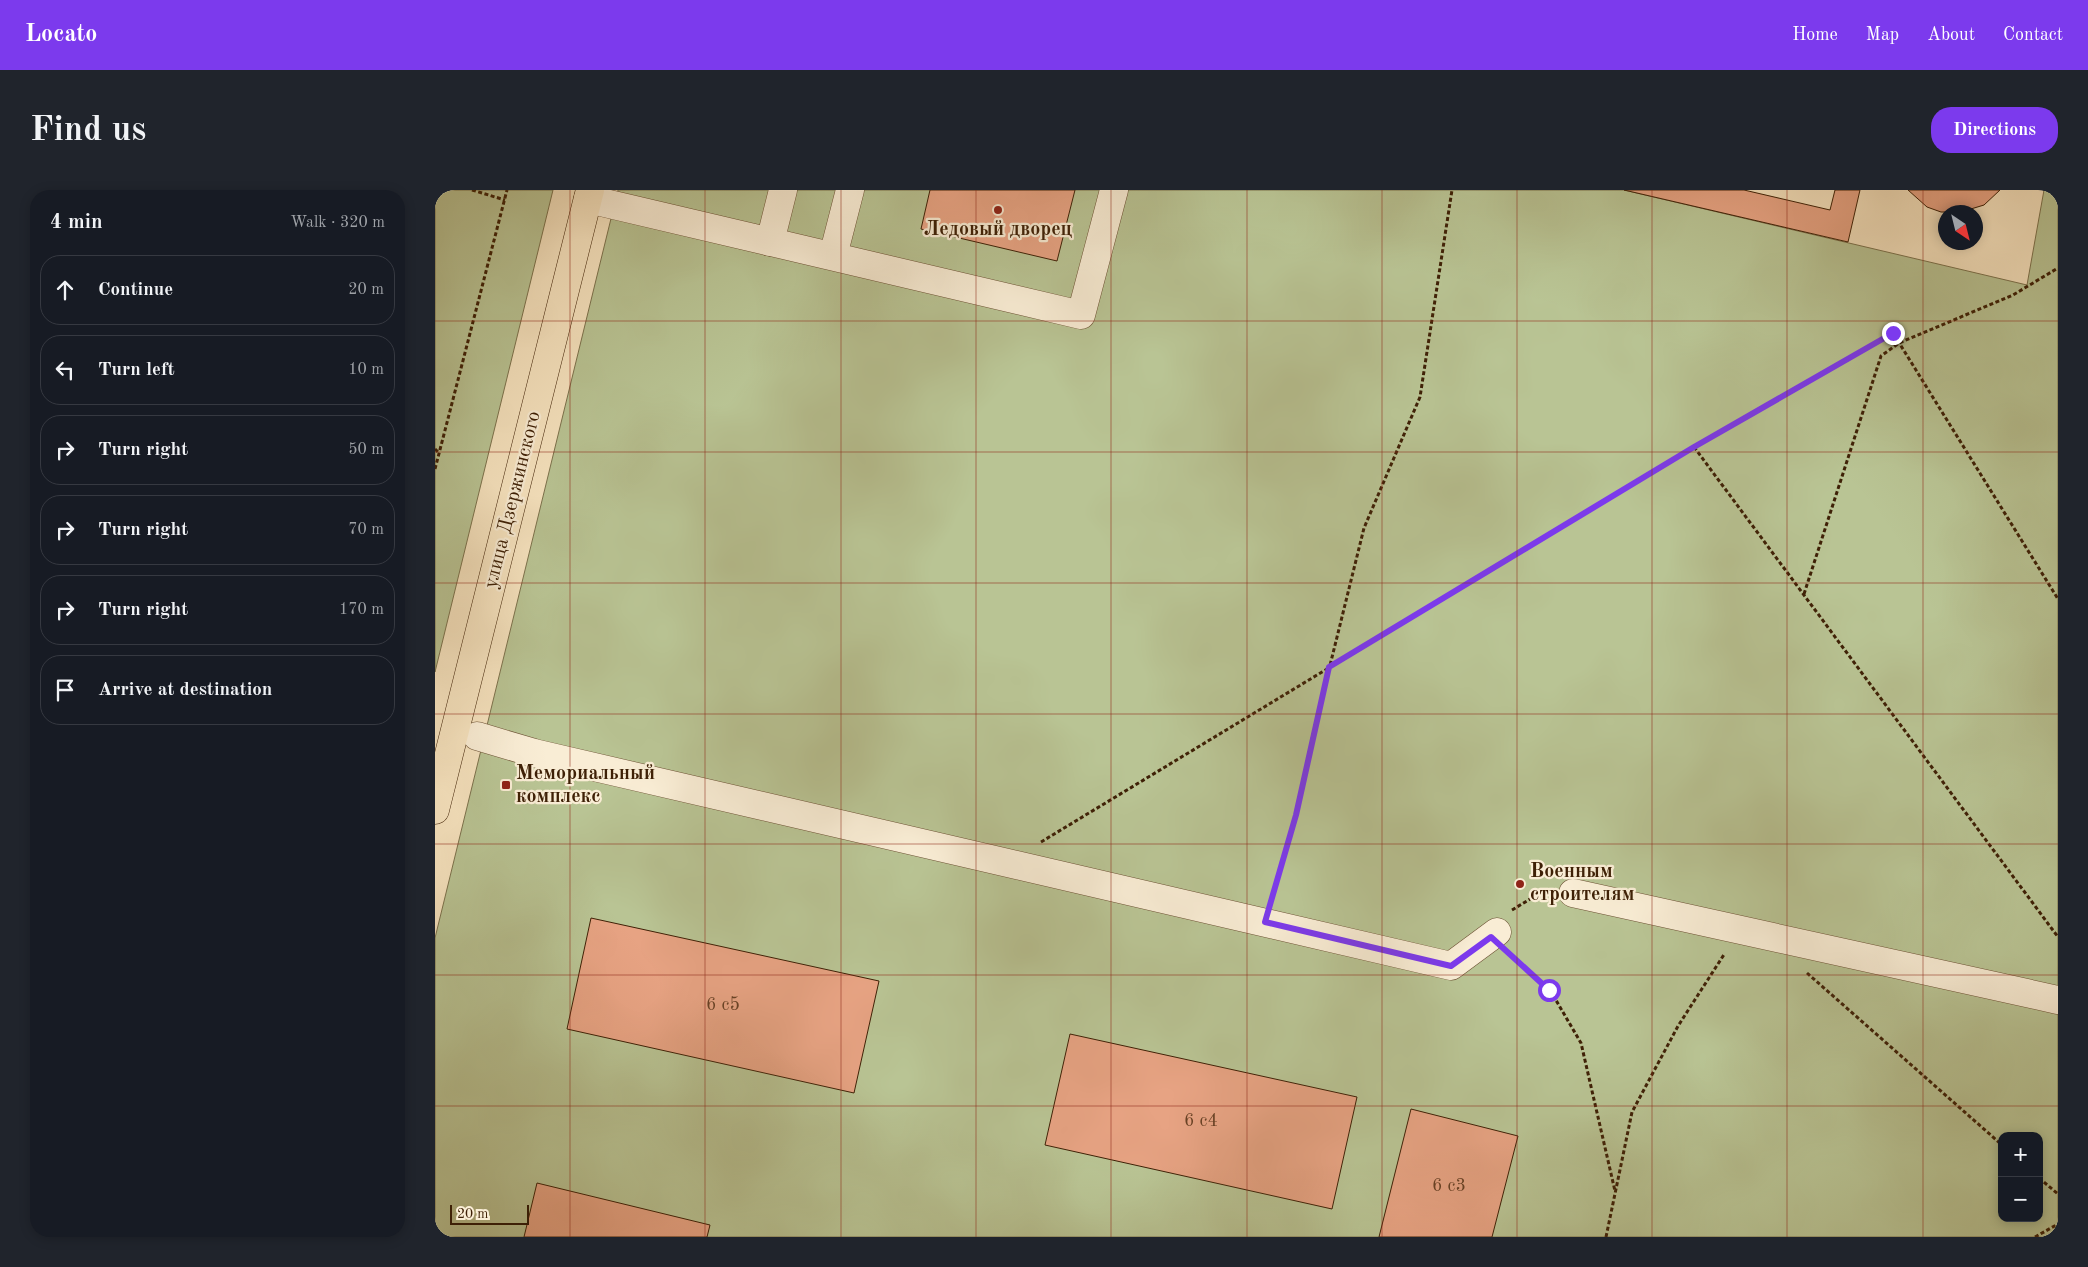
<!DOCTYPE html>
<meta charset="utf-8">
<style>
body{margin:0;font-family:"Old Standard TT",serif;background:#20242c;color:#f1f3f6}
.controls{position:absolute;right:15px;bottom:15px;display:grid;overflow:hidden;border-radius:10px;box-shadow:0 2px 12px #0003}
.controls button{width:45px;height:45px;display:grid;place-items:center;padding:0;border:0;border-bottom:1px solid #363941;background:#171b24;color:#f1f3f6;font:25px sans-serif}
.compass{position:absolute;left:1503px;top:15px;width:45px;height:45px;border-radius:50%;background:#171b24;box-shadow:0 2px 12px #0003;rotate:145deg}
.scale{position:absolute;left:15px;bottom:12px;width:79px;box-sizing:border-box;padding-left:5px;border:2px solid #3e2006;border-top:0;font-size:14px;line-height:18px;white-space:nowrap;color:#3e2006;-webkit-text-stroke:4px #f9edd5;paint-order:stroke}
.stop{position:absolute;width:15px;height:15px;margin:-11px;border:4px solid #7c3aed;border-radius:50%;background:#fff}
.stop.end{background:#7c3aed;border-color:#fff;box-shadow:0 1px 5px #0008}
.list{margin:0;padding:0;list-style:none}
h2{display:flex;justify-content:space-between;align-items:center;height:65px;margin:0;padding:0 20px;font-size:21px}
h2 small{font-size:16px;font-weight:400;color:#9ea1a6}
.list li{display:grid;grid-template-columns:32px 1fr auto;gap:15px;align-items:center;box-sizing:border-box;height:70px;margin:0 10px 10px;padding:0 10px;border:1px solid #363941;border-radius:20px}
.list b{display:block;font-size:19px;white-space:nowrap}
.list em{font-size:16px;font-style:normal;color:#9ea1a6}
.icon{flex:none;width:28px;height:28px;fill:none;stroke:currentColor;stroke-width:2;stroke-linecap:round;stroke-linejoin:round}
.map{position:relative;flex:none;width:1623px;height:1047px;overflow:hidden;border-radius:20px}
header{display:flex;align-items:center;gap:30px;box-sizing:border-box;height:70px;padding:0 25px;background:#7c3aed;color:#fff}
header strong{font-size:24px}
nav{display:flex;gap:28px;margin-inline-start:auto;font-size:18px}
.intro{display:flex;align-items:center;justify-content:space-between;box-sizing:border-box;height:120px;padding:0 30px}
h1{margin:0;font-size:35px}
.button{padding:12px 22px;border-radius:20px;background:#7c3aed;color:#fff;font-size:18px;font-weight:700}
main{display:flex;gap:30px;padding:0 30px}
aside{flex:1;background:#171b24;border-radius:20px;box-shadow:0 2px 12px #0003}
.map>svg:first-child{display:block}
.green{fill:#b9c494;stroke:#7c724d;fill-rule:evenodd}
.building{fill:#e7a383;stroke:#3e2006}
.lines{fill:none;stroke-linecap:round;stroke-linejoin:round}
.minor-casing{stroke:#6c5134;stroke-width:29}
.major-casing{stroke:#3e2006;stroke-width:29}
.path{stroke:#3e2006;stroke-width:3;stroke-dasharray:4 2.5;stroke-linecap:butt}
.minor{stroke:#f9edd5;stroke-width:28}
.major{stroke:#f6e3bf;stroke-width:28}
.route{stroke:#7c3aed;stroke-width:6}
.grid{fill:none;stroke:#8f2418;stroke-width:1;stroke-opacity:0.55}
.poi-dot{fill:#8f2418;stroke:#f9edd5;stroke-width:2}
.labels{text-anchor:middle;dominant-baseline:central;stroke-width:4.5;stroke-linejoin:round;paint-order:stroke}
.number-label{font-size:18px;fill:#684125}
.poi-label{font-size:20px;font-weight:bold;fill:#3e2006;stroke:#f9edd5;text-anchor:start}
.street-label{font-size:20px;fill:#3e2006;stroke:#f9edd5}
</style>
<header>
<strong>Locato</strong>
<nav><a>Home</a><a>Map</a><a>About</a><a>Contact</a></nav>
</header>
<div class="intro"><h1>Find us</h1><a class="button">Directions</a></div>
<main>
<aside>
<h2>4 min<small>Walk · 320 m</small></h2>
<ul class="list">
<li><svg class="icon" aria-label="ahead" viewBox="0 0 24 24"><path d="M12 20V5M6 11l6-6 6 6"/></svg><div><b>Continue</b></div><em>20 m</em></li>
<li><svg class="icon" aria-label="left" viewBox="0 0 24 24"><path d="M17 20v-9H6M10 6l-5 5 5 5"/></svg><div><b>Turn left</b></div><em>10 m</em></li>
<li><svg class="icon" aria-label="right" viewBox="0 0 24 24"><path d="M7 20v-9h11M14 6l5 5-5 5"/></svg><div><b>Turn right</b></div><em>50 m</em></li>
<li><svg class="icon" aria-label="right" viewBox="0 0 24 24"><path d="M7 20v-9h11M14 6l5 5-5 5"/></svg><div><b>Turn right</b></div><em>70 m</em></li>
<li><svg class="icon" aria-label="right" viewBox="0 0 24 24"><path d="M7 20v-9h11M14 6l5 5-5 5"/></svg><div><b>Turn right</b></div><em>170 m</em></li>
<li><svg class="icon" aria-label="arrive" viewBox="0 0 24 24"><path d="M6 21V4h12l-3 4 3 4H6"/></svg><div><b>Arrive at destination</b></div></li>
</ul>
</aside>
<div class="map">
<svg width="1623" height="1047" viewBox="0 0 1623 1047">
<rect width="100%" height="100%" fill="#f6e3bf"/>
<filter id="stains"><feTurbulence type="fractalNoise" baseFrequency=".004" numOctaves="4"/><feColorMatrix values="0 0 0 0 .2 0 0 0 0 .09 0 0 0 0 .02 0 0 0 .5 -.17"/></filter>
<radialGradient id="worn" r=".72"><stop offset=".6" stop-color="#630" stop-opacity="0"/><stop offset="1" stop-color="#630" stop-opacity=".3"/></radialGradient>
<g class="green">
<polygon points="0,0 118,0 0,482"/>
<path d="M183 0H1189L1592 95 1609 0H1623V1047H0V748ZM1567 946H1604V1028H1567Z"/>
</g>
<g class="building">
<polygon points="495,0 640,0 622,71 486,39"/>
<polygon points="1189,0 1309,0 1395,20 1400,0 1425,0 1413,52"/>
<polygon points="1473,0 1565,0 1549,15 1526,22 1506,22 1492,17"/>
<polygon points="156,728 444,791 419,903 132,839"/>
<polygon points="635,844 922,907 897,1019 610,955"/>
<polygon points="976,919 1083,946 1057,1047 944,1047"/>
<polygon points="102,993 275,1035 272,1047 89,1047"/>
</g>
<g class="lines">
<g class="minor-casing">
<g id="minor">
<polyline points="153,9 646,125 679,0"/>
<polyline points="335,52 348,0"/>
<polyline points="398,66 415,0"/>
<polyline points="42,546 99,563 1016,776 1062,742"/>
<polyline points="1138,703 1623,810"/>
</g>
</g>
<g class="major-casing">
<polyline id="major" points="0,620 155,0"/>
</g>
<g class="path">
<polyline points="37,0 70,10"/>
<polyline points="1259,257 1623,747"/>
<polyline points="0,259 4,263"/>
<polyline points="0,279 72,0"/>
<polyline points="1369,404 1446,166 1464,153 1578,105 1623,78"/>
<polyline points="606,652 1259,257 1458,143 1623,409"/>
<polyline points="837,708 861,625 879,540 929,338 985,207 1017,0"/>
<polyline points="1077,720 1110,700"/>
<polyline points="1076,765 1115,800 1146,853 1180,1001"/>
<polyline points="1372,783 1567,955"/>
<polyline points="1604,988 1623,1004"/>
<polyline points="1171,1047 1197,922 1243,836 1290,763"/>
<polyline points="1600,1047 1623,1034"/>
</g>
<use href="#minor" class="minor"/>
<use href="#major" class="major"/>
</g>
<g class="lines">
<polyline class="route" points="1114,800 1056,747 1016,776 830,732 861,625 894,477 1259,257 1458,143"/>
</g>
<path class="grid" d="M135 0V1047M270 0V1047M406 0V1047M541 0V1047M676 0V1047M812 0V1047M947 0V1047M1082 0V1047M1217 0V1047M1352 0V1047M1488 0V1047M0 131H1623M0 262H1623M0 393H1623M0 524H1623M0 654H1623M0 785H1623M0 916H1623"/>
<g class="poi-dot">
<circle cx="563" cy="20" r="5"/>
<rect x="66" y="590" width="10" height="10" rx="2.5"/>
<circle cx="1085" cy="694" r="5"/>
</g>
<g class="labels">
<g class="number-label">
<text x="288" y="815">6 с5</text>
<text x="766" y="931">6 с4</text>
<text x="1014" y="996">6 с3</text>
</g>
<g class="poi-label">
<text x="563" y="40" text-anchor="middle">Ледовый дворец</text>
<text x="81" y="584">Мемориальный<tspan x="81" dy="23">комплекс</tspan></text>
<text x="1095" y="682">Военным<tspan x="1095" dy="23">строителям</tspan></text>
</g>
<g class="street-label">
<text transform="translate(78 310) rotate(-76)">улица Дзержинского</text>
</g>
</g>
<rect width="100%" height="100%" filter="url(#stains)"/>
<rect width="100%" height="100%" fill="url(#worn)"/>
</svg>
<div class="controls">
<button>+</button>
<button>−</button>
</div>
<svg class="compass" viewBox="-18 -18 36 36"><path d="M0-13l5 13h-10z" fill="#e53935"/><path d="M0 13l5-13h-10z" fill="#9ea1a6"/></svg>
<div class="scale">20 m</div>
<div class="stop" style="left:1114px;top:800px"></div>
<div class="stop end" style="left:1458px;top:143px"></div>
</div>
</main>
